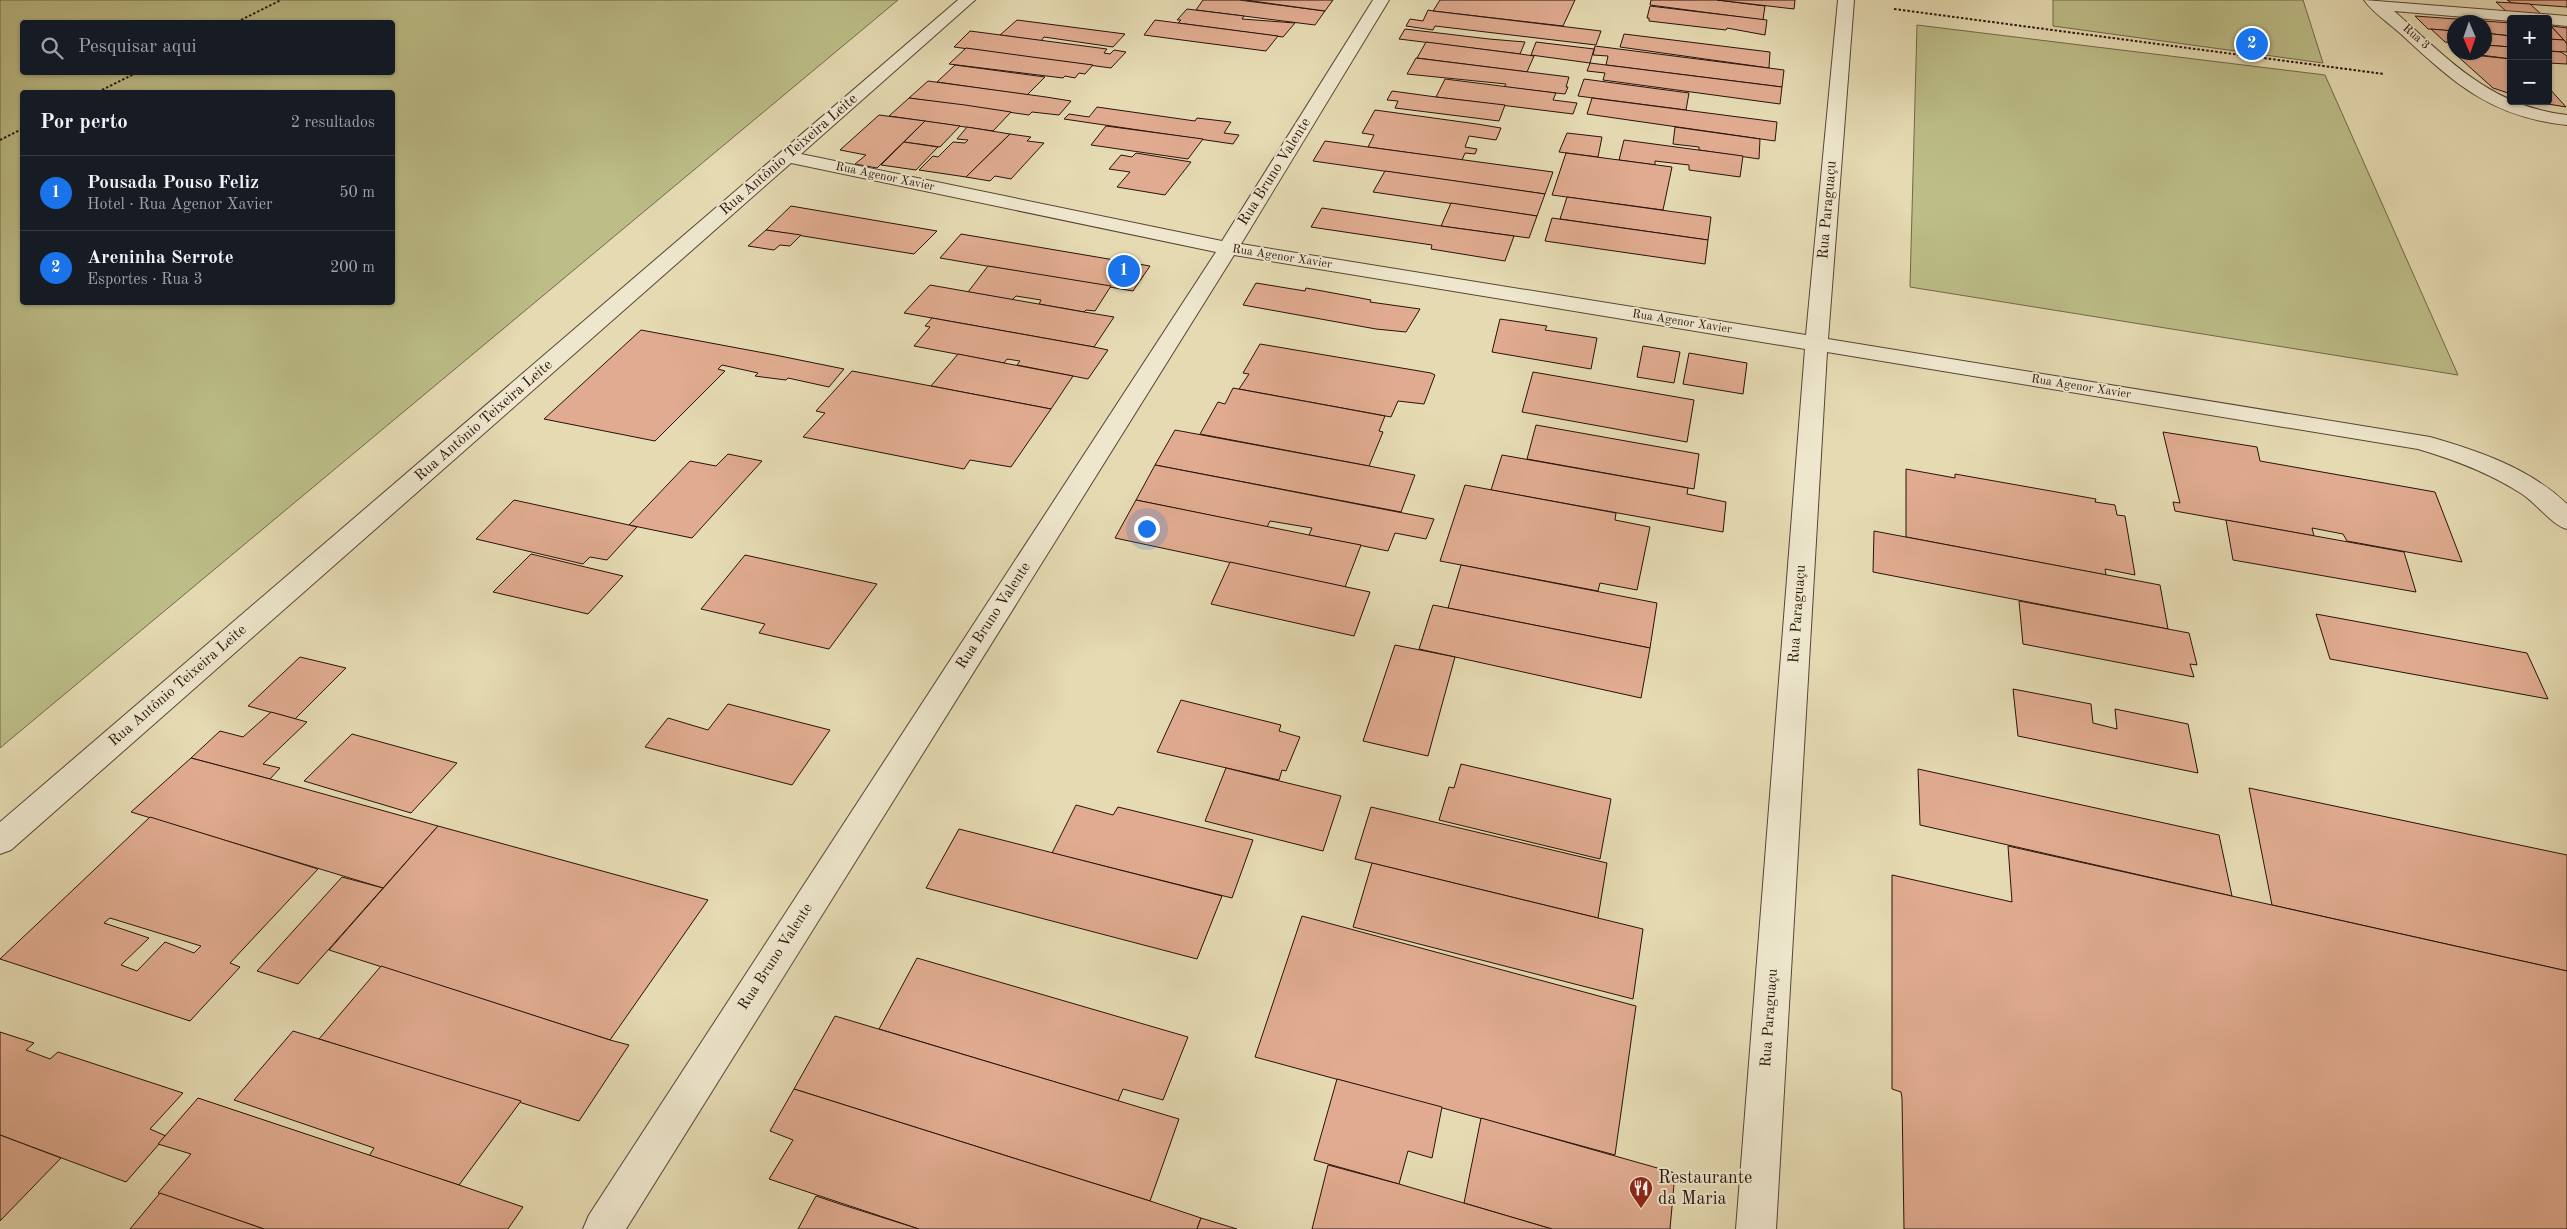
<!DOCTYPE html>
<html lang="pt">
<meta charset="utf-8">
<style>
body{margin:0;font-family:"Old Standard TT",serif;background:#20242c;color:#f1f3f6}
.controls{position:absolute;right:15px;top:15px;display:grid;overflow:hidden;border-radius:5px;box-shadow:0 1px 4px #0004}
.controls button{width:45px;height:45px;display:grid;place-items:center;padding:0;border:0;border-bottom:1px solid #363941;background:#171b24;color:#f1f3f6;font:25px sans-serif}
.compass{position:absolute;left:2447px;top:15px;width:45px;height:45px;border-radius:50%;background:#171b24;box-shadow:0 1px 4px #0004;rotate:178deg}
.you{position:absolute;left:1146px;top:528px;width:18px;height:18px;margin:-12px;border:4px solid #fff;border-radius:50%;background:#1a73e8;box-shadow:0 0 0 8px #1a73e833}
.badge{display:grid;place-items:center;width:32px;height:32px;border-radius:50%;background:#1a73e8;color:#fff;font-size:16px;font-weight:700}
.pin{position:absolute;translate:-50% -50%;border:2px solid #fff;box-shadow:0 1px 5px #0006}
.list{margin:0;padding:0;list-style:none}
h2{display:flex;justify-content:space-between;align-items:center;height:65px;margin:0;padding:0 20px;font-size:21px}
h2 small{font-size:16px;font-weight:400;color:#9ea1a6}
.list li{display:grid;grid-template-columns:32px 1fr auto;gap:15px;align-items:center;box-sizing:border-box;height:75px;padding:0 20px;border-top:1px solid #363941}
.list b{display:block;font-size:19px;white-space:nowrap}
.list p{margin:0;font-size:16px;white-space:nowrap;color:#9ea1a6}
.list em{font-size:16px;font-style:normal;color:#9ea1a6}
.icon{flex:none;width:28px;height:28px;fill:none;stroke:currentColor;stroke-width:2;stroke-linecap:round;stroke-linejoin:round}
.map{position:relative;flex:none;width:2567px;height:1229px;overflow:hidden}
.search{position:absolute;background:#171b24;box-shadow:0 1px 4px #0004;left:20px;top:20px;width:375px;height:55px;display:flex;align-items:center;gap:12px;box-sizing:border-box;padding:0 18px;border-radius:5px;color:#9ea1a6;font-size:19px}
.panel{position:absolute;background:#171b24;box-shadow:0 1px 4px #0004;left:20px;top:90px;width:375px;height:215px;border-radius:5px}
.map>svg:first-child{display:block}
.green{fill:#bcbd87;stroke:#726848;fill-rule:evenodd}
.building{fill:#e0ab90;stroke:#29120a;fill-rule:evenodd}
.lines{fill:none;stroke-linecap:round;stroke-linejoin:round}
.street-casing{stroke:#584434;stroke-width:2}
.path{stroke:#29120a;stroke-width:2;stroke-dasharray:2.5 2;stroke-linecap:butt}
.street{fill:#eee7cd;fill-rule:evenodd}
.labels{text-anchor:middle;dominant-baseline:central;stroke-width:4;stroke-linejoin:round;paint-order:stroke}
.far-street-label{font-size:12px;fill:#29120a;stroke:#eee7cd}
.street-label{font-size:15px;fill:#29120a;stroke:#eee7cd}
.near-poi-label{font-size:18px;fill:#29120a;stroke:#eee7cd;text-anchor:start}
</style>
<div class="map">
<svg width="2567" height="1229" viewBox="0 0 2567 1229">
<rect width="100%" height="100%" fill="#e5dab2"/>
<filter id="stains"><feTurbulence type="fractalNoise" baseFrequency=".004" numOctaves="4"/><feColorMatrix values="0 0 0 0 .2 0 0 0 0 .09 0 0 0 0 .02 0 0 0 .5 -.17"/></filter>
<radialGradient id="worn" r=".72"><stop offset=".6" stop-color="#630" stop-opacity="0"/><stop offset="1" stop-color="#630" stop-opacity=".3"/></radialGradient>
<g class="green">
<path d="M0 0H898L0 748ZM392 22V72H22V22ZM22 92H392V302H22Z"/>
<polygon points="2053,0 2303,0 2323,63 2053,26"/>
<polygon points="1917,25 2325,75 2458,375 1910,287"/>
</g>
<g class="building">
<polygon points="1203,0 1239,0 1325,11 1315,25 1196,10"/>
<polygon points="1245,0 1333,0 1325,11"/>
<polygon points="1440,0 1575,0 1563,26 1433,11"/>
<polygon points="1651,0 1717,0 1765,6 1763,20 1650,5"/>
<polygon points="1717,0 1795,0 1794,9"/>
<polygon points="2507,0 2567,0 2567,7 2512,3"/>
<polygon points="2496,2 2530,4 2541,14 2507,12"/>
<polygon points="1650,6 1767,20 1765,35 1727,28 1726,30 1649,21 1649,18 1647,18"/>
<polygon points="1187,9 1244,16 1242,19 1295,23 1283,37 1178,23 1181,20 1177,20"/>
<polygon points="1428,10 1433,11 1601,31 1596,45 1435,26 1433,30 1406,26 1410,19 1423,21"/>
<polygon points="2415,16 2511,23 2511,36 2484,33 2484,22 2454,22 2454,31 2428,29"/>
<polygon points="1017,20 1125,34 1113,47 1044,37 1041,41 1000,35"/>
<polygon points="1155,20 1178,23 1278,36 1266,51 1144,35"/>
<polygon points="2548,26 2551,26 2564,40 2548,39"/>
<polygon points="2551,26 2567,28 2567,44 2564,40"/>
<polygon points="1405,29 1489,39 1525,42 1520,54 1399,39"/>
<polygon points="2431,29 2454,31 2454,43 2445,42"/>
<polygon points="970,31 1107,49 1104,53 1110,54 1114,50 1126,52 1111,68 954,47"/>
<polygon points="2484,33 2511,36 2511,47 2484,45"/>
<polygon points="1624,34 1770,52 1769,68 1620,47"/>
<polygon points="2548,39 2564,40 2567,44 2567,52 2548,51"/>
<polygon points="1426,42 1520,54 1534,56 1527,72 1417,58"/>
<polygon points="1536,42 1594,49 1590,63 1531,55"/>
<polygon points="2484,45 2511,47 2511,59 2458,52 2484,52"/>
<polygon points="1595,46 1784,70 1782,87 1606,65 1608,56 1593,55"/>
<polygon points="966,48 1032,57 1093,65 1085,74 1079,73 1075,78 1065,76 1063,78 949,64"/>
<polygon points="2548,51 2561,52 2567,56 2567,64 2548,63"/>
<polygon points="2454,53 2511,59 2511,94 2493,88"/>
<polygon points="1416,58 1569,77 1566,87 1568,87 1565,94 1504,87 1506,84 1407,74"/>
<polygon points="1590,63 1782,87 1780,104 1603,80 1605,73 1587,71"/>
<polygon points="955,65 1045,77 1027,95 937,82"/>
<polygon points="1445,79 1556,93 1553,100 1577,103 1573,114 1436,97"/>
<polygon points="1584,79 1689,93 1686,110 1578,96"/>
<polygon points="928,81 1046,97 1071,101 1059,115 1032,112 1029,115 909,98"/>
<polygon points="2548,87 2566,107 2530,101 2548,101"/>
<polygon points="1392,91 1436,97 1505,105 1499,121 1395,108 1398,101 1387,100"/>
<polygon points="909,98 965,105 1011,112 993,131 889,116"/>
<polygon points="1592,98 1777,122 1775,141 1587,114"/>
<polygon points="1097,107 1195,121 1197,118 1231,122 1224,133 1239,135 1233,144 1064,119 1069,114 1089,117"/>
<polygon points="1375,110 1477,124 1501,128 1496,140 1469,136 1465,147 1477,149 1475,154 1465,153 1462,160 1368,147 1374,135 1362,133"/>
<polygon points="879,115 925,121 877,168 855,164 866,155 840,150"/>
<polygon points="925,121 960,126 940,147 904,142"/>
<polygon points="1106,126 1203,139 1188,159 1091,145"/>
<polygon points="967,127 1010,134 966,177 919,170 933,156 938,157 953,142 965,143 968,140 957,139"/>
<polygon points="1675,127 1760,139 1759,159 1699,150 1699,147 1673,144"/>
<polygon points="1567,133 1602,137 1598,157 1559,152"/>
<polygon points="1010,134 1031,137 1027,141 1044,143 1011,179 995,176 990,181 966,177"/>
<polygon points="1624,140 1743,156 1740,177 1689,170 1689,165 1655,161 1655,165 1619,160"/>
<polygon points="1325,141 1368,147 1553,172 1545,194 1313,161"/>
<polygon points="904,142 938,147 916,170 881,165"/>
<polygon points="1136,153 1191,162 1165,195 1117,187 1130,172 1109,169 1121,155 1132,157"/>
<polygon points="1566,153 1672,167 1663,210 1552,195"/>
<polygon points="1385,171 1442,179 1545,194 1537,216 1373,192"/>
<polygon points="1567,197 1711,217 1708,240 1560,219"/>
<polygon points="1451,203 1537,216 1529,238 1441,226"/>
<polygon points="791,206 937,231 914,254 766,230"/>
<polygon points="1322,208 1441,226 1514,236 1505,261 1431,249 1432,245 1311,227"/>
<polygon points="1552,218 1708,240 1705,264 1545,241"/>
<polygon points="766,230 801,235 790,246 780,245 774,250 748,246"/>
<polygon points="961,234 1150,266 1133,291 940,258"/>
<polygon points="988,266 1111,286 1095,311 1086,310 1084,312 1039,304 1041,300 1016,296 1012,300 968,292"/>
<polygon points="1256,283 1305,291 1306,288 1371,300 1370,302 1420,309 1406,332 1376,329 1243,305"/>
<polygon points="930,285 1084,312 1114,317 1094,347 904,313"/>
<polygon points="932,318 1094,347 1108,350 1088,379 1017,365 1020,361 1007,359 1004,363 914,346 930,327 925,326"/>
<polygon points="1500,319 1547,326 1545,330 1597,338 1591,369 1492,352"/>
<polygon points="641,330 775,355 844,369 829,387 788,378 786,380 762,377 755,376 758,373 722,365 718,369 725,371 655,441 544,419"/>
<polygon points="1260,344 1431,373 1435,375 1424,404 1398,401 1391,417 1239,389 1249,374 1243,373"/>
<polygon points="1643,346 1680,352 1674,383 1637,377"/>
<polygon points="1689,353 1747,363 1743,394 1683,384"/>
<polygon points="958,354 1004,363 1073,376 1051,409 931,386"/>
<polygon points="852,371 931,386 1051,409 1011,467 970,460 964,469 803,437 825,413 816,411"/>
<polygon points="1533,372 1694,400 1687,442 1522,412"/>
<polygon points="1233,388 1385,416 1379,431 1383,432 1369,466 1200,434 1218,402 1225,404"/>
<polygon points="1536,425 1699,454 1694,489 1527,459"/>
<polygon points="1175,430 1369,466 1415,475 1401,512 1155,465"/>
<polygon points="2163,432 2257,447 2260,461 2435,492 2462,562 2347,541 2343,534 2312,528 2314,536 2175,511 2173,502 2180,503"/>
<polygon points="728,454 762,461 692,538 629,525 690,461 716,466"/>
<polygon points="1502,455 1688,488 1687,494 1726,502 1723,532 1491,490"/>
<polygon points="1155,465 1238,481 1434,519 1426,539 1395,533 1388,551 1309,535 1312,528 1270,521 1267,527 1136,500"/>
<polygon points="1906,469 1955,478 1955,474 2096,499 2095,502 2115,505 2117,515 2125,516 2135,575 2105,569 2106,575 1906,537"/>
<polygon points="1465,485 1616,513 1615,520 1650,527 1637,590 1600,583 1598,591 1440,561"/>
<polygon points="514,500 629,525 637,527 607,560 590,557 583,564 476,539"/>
<polygon points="1136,500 1309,535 1361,545 1345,587 1115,538"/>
<polygon points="2226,520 2404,552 2416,592 2233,560"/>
<polygon points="1874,531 2160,585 2168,629 1873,572"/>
<polygon points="531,554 623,576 588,614 493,592"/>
<polygon points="745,555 877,584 829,649 759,633 765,624 701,609"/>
<polygon points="1230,562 1370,592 1354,636 1211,604"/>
<polygon points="1461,565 1657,603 1650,648 1448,608"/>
<polygon points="2019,601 2189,633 2197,665 2190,664 2194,677 2023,644"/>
<polygon points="1433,605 1650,648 1641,698 1419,649"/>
<polygon points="2316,614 2527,653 2548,699 2330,659"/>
<polygon points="1395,645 1455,657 1428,756 1363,741"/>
<polygon points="300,657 346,668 295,719 248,706"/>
<polygon points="2013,689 2091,704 2093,723 2117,729 2115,709 2188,724 2198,773 2018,736"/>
<polygon points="1181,700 1281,725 1279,731 1300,737 1286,771 1282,770 1279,780 1157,752"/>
<polygon points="728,704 830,730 792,785 645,747 668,718 708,730"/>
<polygon points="271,712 307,722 263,764 280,768 270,779 191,758 220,731 243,737"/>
<polygon points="352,734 457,763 411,813 304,781"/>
<polygon points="191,758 270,779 438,826 383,888 131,812"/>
<polygon points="1461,764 1611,799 1600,859 1439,820 1449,787 1454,788"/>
<polygon points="1226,768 1341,796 1323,851 1205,821"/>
<polygon points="1918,769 2219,835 2232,896 1920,825"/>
<polygon points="2249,788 2567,855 2567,971 2272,905"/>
<polygon points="1076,805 1113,815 1118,807 1253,840 1232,898 1052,853"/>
<polygon points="1371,807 1607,863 1598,918 1355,859"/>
<path d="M150 817 318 869 230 963 240 967 190 1021 0 959ZM110 918 201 946 194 953 165 942 137 971 121 965 149 938 104 923Z"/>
<polygon points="438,826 708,900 610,1040 329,950"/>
<polygon points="959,829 1222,896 1197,959 926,888"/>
<polygon points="2008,846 2567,971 2567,1229 1904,1229 1902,1098 1901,1092 1892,1089 1892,875 2012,902"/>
<polygon points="1372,863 1643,929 1633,999 1353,927"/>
<polygon points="342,877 383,888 298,984 257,971"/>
<polygon points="1302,916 1636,1006 1615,1155 1255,1057"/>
<polygon points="917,958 1188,1037 1163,1100 1123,1089 1118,1101 879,1029"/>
<polygon points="381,966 610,1040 629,1045 579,1121 319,1039"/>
<polygon points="835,1016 1179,1119 1150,1201 794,1089"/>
<polygon points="293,1031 319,1039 521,1101 459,1185 369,1156 374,1148 234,1100"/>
<polygon points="0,1032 34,1043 26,1050 50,1059 58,1052 183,1093 150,1129 166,1136 126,1182 0,1135"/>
<polygon points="1337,1079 1442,1107 1432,1158 1408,1151 1399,1184 1314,1160"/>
<polygon points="794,1089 1150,1201 1201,1218 1197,1229 919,1229 769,1179 793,1140 770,1131"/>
<polygon points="198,1098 459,1185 523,1207 508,1229 264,1229 158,1193 191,1154 158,1144"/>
<polygon points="1481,1118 1675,1173 1670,1229 1552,1229 1464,1203"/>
<polygon points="0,1135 61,1158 0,1221"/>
<polygon points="1328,1165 1399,1184 1552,1229 1312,1229"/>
<polygon points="160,1193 264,1229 130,1229"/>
<polygon points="816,1196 843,1205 919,1229 798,1229"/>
<polygon points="1201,1218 1237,1229 1197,1229"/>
</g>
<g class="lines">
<g class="street-casing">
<g id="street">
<path d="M958 0H975L801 154 1222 241 1373 0H1389L1241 244 1806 335 1838 0H1854L1828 339 2430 437C2479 451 2529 468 2567 504V529C2553 526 2536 503 2522 494 2490 473 2455 460 2418 449L1827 352 1776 1229H1736L1805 349 1234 255 626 1229H583L589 1215 1216 252 791 163 11 850 0 854V822Z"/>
<path d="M2364 0 2567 16V26L2548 24V19H2511V21L2394 11C2449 60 2490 106 2567 115V125C2491 117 2455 84 2401 34 2389 23 2373 13 2364 0Z"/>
</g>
</g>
<g class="path">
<polyline points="1894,9 2384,74"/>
<polyline points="237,22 281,0"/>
<polyline points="98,92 138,72"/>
<polyline points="0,140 22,129"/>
</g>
<use href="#street" class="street"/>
</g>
<defs>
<g id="restaurant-pin" transform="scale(1.25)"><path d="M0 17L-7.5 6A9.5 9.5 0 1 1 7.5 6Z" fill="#8f2418" stroke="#eee7cd"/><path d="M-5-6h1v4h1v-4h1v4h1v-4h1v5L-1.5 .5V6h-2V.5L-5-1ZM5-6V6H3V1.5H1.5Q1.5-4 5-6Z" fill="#fff"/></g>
</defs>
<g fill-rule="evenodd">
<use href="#restaurant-pin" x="1641" y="1188"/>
</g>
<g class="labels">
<g class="far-street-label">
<text transform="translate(2416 37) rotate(41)">Rua 3</text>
<text transform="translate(885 177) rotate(12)">Rua Agenor Xavier</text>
<text transform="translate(1282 257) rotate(9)">Rua Agenor Xavier</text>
<text transform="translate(1682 322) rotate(9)">Rua Agenor Xavier</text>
<text transform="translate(2081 387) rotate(9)">Rua Agenor Xavier</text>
</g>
<g class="street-label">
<text transform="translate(789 155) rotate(-41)">Rua Antônio Teixeira Leite</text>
<text transform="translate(1275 172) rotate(-58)">Rua Bruno Valente</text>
<text transform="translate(1828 210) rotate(-85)">Rua Paraguaçu</text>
<text transform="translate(484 421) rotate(-41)">Rua Antônio Teixeira Leite</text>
<text transform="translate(1798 614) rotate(-86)">Rua Paraguaçu</text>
<text transform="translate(994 616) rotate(-57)">Rua Bruno Valente</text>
<text transform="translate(178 686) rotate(-41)">Rua Antônio Teixeira Leite</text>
<text transform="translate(776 957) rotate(-57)">Rua Bruno Valente</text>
<text transform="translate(1770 1018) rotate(-86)">Rua Paraguaçu</text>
</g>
<g class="near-poi-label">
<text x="1658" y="1178">Restaurante<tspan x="1658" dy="21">da Maria</tspan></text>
</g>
</g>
<rect width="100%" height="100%" filter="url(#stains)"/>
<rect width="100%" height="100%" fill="url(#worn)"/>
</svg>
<div class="controls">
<button>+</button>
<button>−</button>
</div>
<svg class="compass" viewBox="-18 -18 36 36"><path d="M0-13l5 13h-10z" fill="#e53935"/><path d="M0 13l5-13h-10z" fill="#9ea1a6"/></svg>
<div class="you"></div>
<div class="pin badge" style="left:1124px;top:271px">1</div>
<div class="pin badge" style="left:2252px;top:44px">2</div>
<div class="search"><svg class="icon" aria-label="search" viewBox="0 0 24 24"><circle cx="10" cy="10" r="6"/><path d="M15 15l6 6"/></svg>Pesquisar aqui</div>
<section class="panel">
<h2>Por perto<small>2 resultados</small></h2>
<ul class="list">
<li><span class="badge">1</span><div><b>Pousada Pouso Feliz</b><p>Hotel · Rua Agenor Xavier</p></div><em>50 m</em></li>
<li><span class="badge">2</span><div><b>Areninha Serrote</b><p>Esportes · Rua 3</p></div><em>200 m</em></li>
</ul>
</section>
</div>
